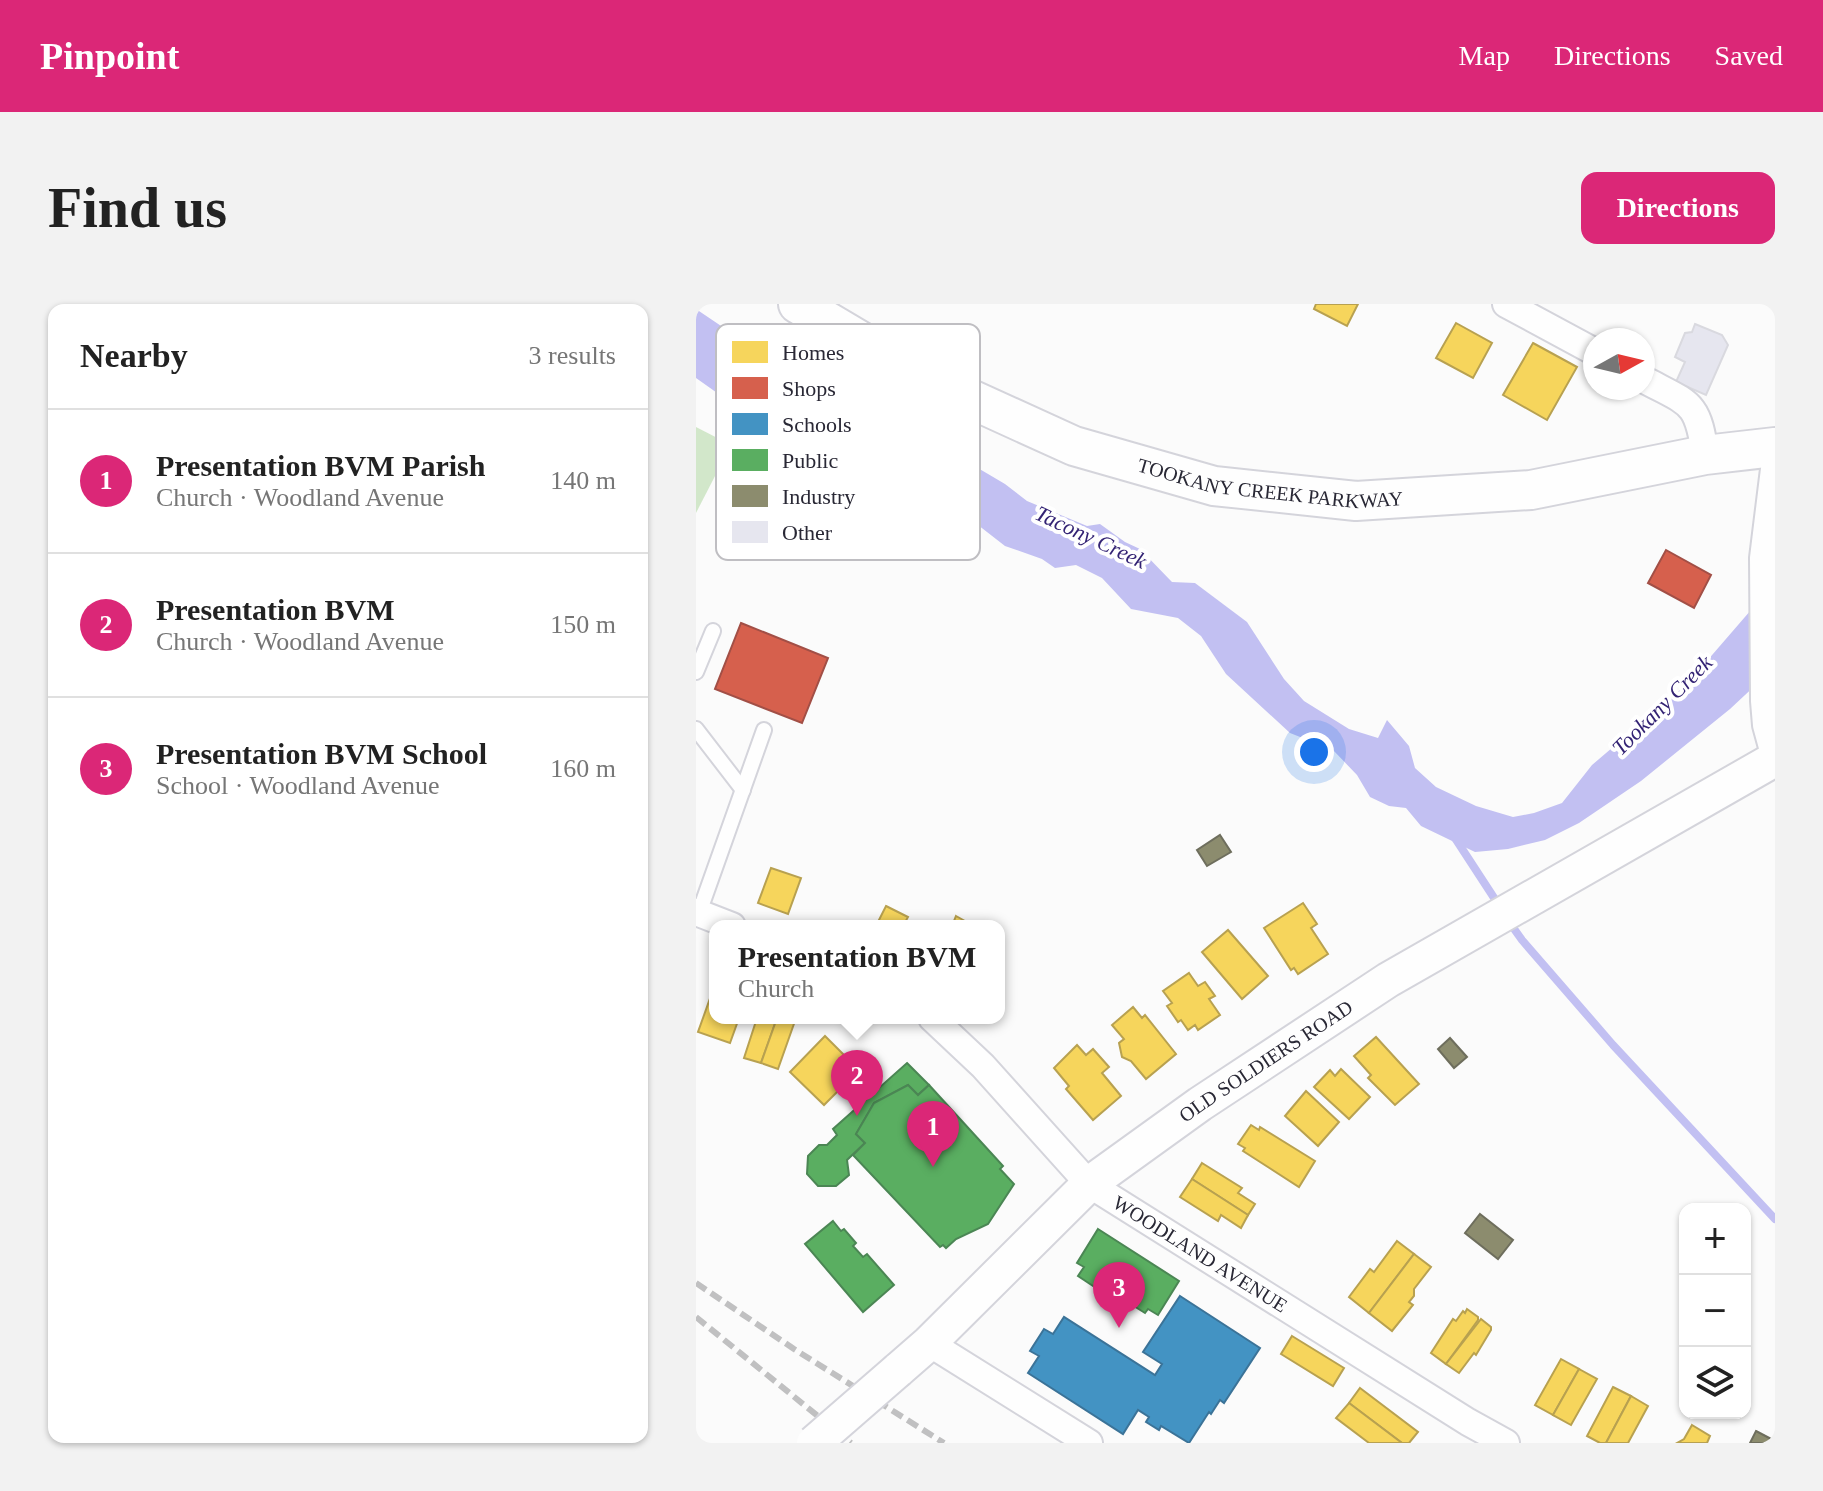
<!DOCTYPE html>
<meta charset="utf-8">
<style>
body{margin:0;font-family:"Times New Roman",serif;background:#f2f2f2;color:#222}
.controls{position:absolute;right:24px;bottom:24px;display:grid;overflow:hidden;border-radius:16px;box-shadow:0 2px 6px #0004}
.controls button{width:72px;height:72px;display:grid;place-items:center;padding:0;border:0;border-bottom:2px solid #e0e0e0;background:#fff;color:#222;font:40px sans-serif}
.compass{position:absolute;left:887px;top:24px;width:72px;height:72px;border-radius:50%;background:#fff;box-shadow:0 2px 6px #0004;rotate:82deg}
.you{position:absolute;left:618px;top:448px;width:28px;height:28px;margin:-20px;border:6px solid #fff;border-radius:50%;background:#1a73e8;box-shadow:0 0 0 12px #1a73e833}
.badge{display:grid;place-items:center;width:52px;height:52px;border-radius:50%;background:#db2777;color:#fff;font-size:26px;font-weight:700}
.pin{position:absolute;translate:-50% -66px;filter:drop-shadow(0 2px 4px #0008)}
.pin::after{content:'';position:absolute;top:42px;width:28px;height:24px;background:inherit;clip-path:polygon(0 0,100% 0,50% 100%)}
.popup{position:absolute;left:13px;top:616px;width:296px;height:104px;box-sizing:border-box;display:grid;place-content:center;border-radius:16px;background:#fff;filter:drop-shadow(0 2px 6px #0005);font-size:26px;white-space:nowrap;color:#767676}
.popup b{font-size:30px;color:#222}
.popup::after{content:'';position:absolute;left:50%;top:100%;margin-left:-16px;border:16px solid transparent;border-top-color:#fff}
.list{margin:0;padding:0;list-style:none}
h2{display:flex;justify-content:space-between;align-items:center;height:104px;margin:0;padding:0 32px;font-size:34px}
h2 small{font-size:26px;font-weight:400;color:#767676}
.list li{display:grid;grid-template-columns:52px 1fr auto;gap:24px;align-items:center;box-sizing:border-box;height:144px;padding:0 32px;border-top:2px solid #e0e0e0}
.list b{display:block;font-size:30px;white-space:nowrap}
.list p{margin:0;font-size:26px;white-space:nowrap;color:#767676}
.list em{font-size:26px;font-style:normal;color:#767676}
.icon{flex:none;width:44px;height:44px;fill:none;stroke:currentColor;stroke-width:2;stroke-linecap:round;stroke-linejoin:round}
.map{position:relative;flex:none;width:1079px;height:1139px;overflow:hidden;border-radius:16px}
header{display:flex;align-items:center;gap:48px;box-sizing:border-box;height:112px;padding:0 40px;background:#db2777;color:#fff}
header strong{font-size:38px}
nav{display:flex;gap:44px;margin-inline-start:auto;font-size:28px}
.intro{display:flex;align-items:center;justify-content:space-between;box-sizing:border-box;height:192px;padding:0 48px}
h1{margin:0;font-size:56px}
.button{padding:20px 36px;border-radius:16px;background:#db2777;color:#fff;font-size:28px;font-weight:700}
main{display:flex;gap:48px;padding:0 48px}
aside{flex:1;background:#fff;border-radius:16px;box-shadow:0 2px 6px #0004}
.map>svg:first-child{display:block}
.green{fill:#d2e7ca}
.water{fill:#c2c0f2}
.homes{fill:#f6d55c;stroke:#b8a150;stroke-width:2}
.shops{fill:#d6604d;stroke:#a24f46;stroke-width:2}
.schools{fill:#4393c3;stroke:#3b7398;stroke-width:2}
.public{fill:#5aae61;stroke:#4b8654;stroke-width:2}
.industry{fill:#8c8c6e;stroke:#6e6e5d;stroke-width:2}
.lines{fill:none;stroke-linecap:round;stroke-linejoin:round}
.stream{stroke:#c2c0f2;stroke-width:8}
.building{fill:#e6e6ef;stroke:#d9d9df;stroke-width:2}
.service-casing{stroke:#d4d4db;stroke-width:18}
.minor-casing{stroke:#d4d4db;stroke-width:30}
.tertiary-casing{stroke:#d4d4db;stroke-width:38}
.secondary-casing{stroke:#d4d4db;stroke-width:42}
.service{stroke:#fefefe;stroke-width:14}
.minor{stroke:#fefefe;stroke-width:26}
.tertiary{stroke:#fefefe;stroke-width:34}
.secondary{stroke:#fefefe;stroke-width:38}
.rail{stroke:#c0c0c1;stroke-width:6;stroke-dasharray:12 6;stroke-linecap:butt}
.tertiary-bridge-casing{stroke:#d4d4db;stroke-width:38;stroke-linecap:butt}
.tertiary-bridge{stroke:#fefefe;stroke-width:34}
.labels{text-anchor:middle;dominant-baseline:central;stroke-width:8;stroke-linejoin:round;paint-order:stroke}
.street-label{font-size:20px;fill:#292835;stroke:#fff}
.water-label{font-size:22px;font-style:italic;fill:#332374;stroke:#fff}
.key{fill:#fff;stroke:#bfbec2;stroke-width:2}
.key-label{font-size:22px;fill:#292835}
</style>
<header>
<strong>Pinpoint</strong>
<nav><a>Map</a><a>Directions</a><a>Saved</a></nav>
</header>
<div class="intro"><h1>Find us</h1><a class="button">Directions</a></div>
<main>
<aside>
<h2>Nearby<small>3 results</small></h2>
<ul class="list">
<li><span class="badge">1</span><div><b>Presentation BVM Parish</b><p>Church · Woodland Avenue</p></div><em>140 m</em></li>
<li><span class="badge">2</span><div><b>Presentation BVM</b><p>Church · Woodland Avenue</p></div><em>150 m</em></li>
<li><span class="badge">3</span><div><b>Presentation BVM School</b><p>School · Woodland Avenue</p></div><em>160 m</em></li>
</ul>
</aside>
<div class="map">
<svg width="1079" height="1139" viewBox="0 0 1079 1139">
<rect width="100%" height="100%" fill="#fbfbfb"/>
<polygon class="green" points="0,123 35,141 0,209"/>
<polygon class="water" points="0,5 117,84 270,157 309,180 331,197 391,222 404,220 429,238 444,245 476,278 499,279 551,318 588,375 608,397 653,425 682,434 691,416 713,442 719,464 740,483 780,502 817,513 838,509 866,499 896,461 991,380 1074,284 1079,363 1034,405 945,477 883,519 849,536 812,545 779,548 725,522 710,504 693,502 674,493 661,471 637,446 594,429 530,370 505,332 482,314 435,305 406,274 380,261 359,264 346,255 309,242 264,207 195,192 171,171 120,136 65,120 0,74"/>
<g class="homes">
<polygon points="620,0 662,0 651,22 618,5"/>
<polygon points="760,19 796,39 777,74 740,54"/>
<polygon points="837,39 881,63 851,116 807,91"/>
<polygon points="75,564 105,574 92,610 62,599"/>
<polygon points="607,599 621,620 615,624 632,650 602,670 598,664 595,666 568,624"/>
<polygon points="190,602 212,613 207,622 175,622 177,618 181,620"/>
<polygon points="260,612 269,617 266,622 256,622"/>
<polygon points="532,626 572,672 546,695 506,648"/>
<polygon points="493,669 502,682 509,678 519,692 513,695 524,711 502,726 499,721 492,726 485,716 482,718 471,702 476,699 467,687"/>
<polygon points="17,686 19,687 19,714 43,714 34,739 2,728"/>
<polygon points="437,703 446,714 449,711 480,750 450,775 435,757 426,753 423,739 428,735 416,721"/>
<polygon points="61,714 81,714 65,759 48,754"/>
<polygon points="81,714 100,714 82,765 65,759"/>
<polygon points="129,732 163,766 128,801 94,768"/>
<polygon points="680,733 723,780 699,801 672,774 675,771 658,752"/>
<polygon points="381,741 390,751 397,745 413,763 406,769 425,792 397,816 370,785 373,782 358,764"/>
<polygon points="645,765 674,793 653,815 618,783 634,766 639,772"/>
<polygon points="610,787 643,818 622,842 589,812"/>
<polygon points="555,821 563,826 564,823 619,857 603,883 547,847 549,844 542,840"/>
<polygon points="506,859 546,884 542,889 559,900 552,911 496,875"/>
<polygon points="496,875 552,911 545,924 525,911 522,917 484,893"/>
<polygon points="701,937 718,950 673,1009 653,993 674,965 678,968"/>
<polygon points="718,950 735,963 718,985 718,992 713,998 717,1001 696,1027 673,1009"/>
<polygon points="771,1005 782,1013 782,1016 750,1060 735,1049 757,1015 760,1017 767,1007 769,1009"/>
<polygon points="785,1015 795,1023 795,1026 780,1051 778,1049 763,1069 750,1060"/>
<polygon points="596,1032 648,1064 637,1082 585,1050"/>
<polygon points="865,1055 883,1065 857,1111 839,1101"/>
<polygon points="883,1065 901,1075 875,1121 857,1111"/>
<polygon points="917,1083 935,1092 910,1139 904,1139 891,1132"/>
<polygon points="664,1084 722,1128 713,1139 706,1139 653,1099"/>
<polygon points="935,1092 952,1102 932,1139 910,1139"/>
<polygon points="653,1099 706,1139 673,1139 640,1114"/>
<polygon points="996,1121 1014,1132 1011,1139 981,1139 988,1135"/>
</g>
<g class="shops">
<polygon points="970,246 1015,271 998,304 952,279"/>
<polygon points="45,319 132,354 106,419 19,385"/>
</g>
<polygon class="schools" points="484,992 564,1044 528,1099 524,1096 515,1110 513,1108 493,1139 465,1122 463,1126 450,1118 453,1113 442,1106 427,1130 332,1069 343,1052 334,1047 348,1025 357,1030 368,1013 459,1071 466,1060 447,1048"/>
<g class="public">
<polygon points="211,759 233,781 222,791 212,781 178,799 160,830 169,839 151,856 153,871 140,882 122,882 111,870 112,852 123,841 131,841 141,831 137,825"/>
<polygon points="212,781 222,791 233,781 307,862 304,865 318,880 292,920 260,935 250,944 247,941 244,943 157,851 169,839 160,830 178,799"/>
<polygon points="137,917 145,927 148,925 160,939 157,942 167,953 171,950 198,981 167,1008 109,940"/>
<polygon points="402,925 483,977 462,1011 452,1005 449,1009 406,982 403,986 382,972 388,963 381,959"/>
</g>
<g class="industry">
<polygon points="524,531 535,548 511,562 501,546"/>
<polygon points="754,734 771,753 758,764 742,745"/>
<polygon points="784,910 817,936 802,955 769,929"/>
<polygon points="1060,1127 1079,1137 1079,1139 1054,1139"/>
</g>
<g class="lines">
<g class="stream">
<polyline points="759,534 804,603"/>
<polyline points="811,615 826,636 917,741 1079,915"/>
</g>
</g>
<polygon class="building" points="999,20 1026,31 1032,41 1010,91 980,78 989,58 979,53 989,29 996,28"/>
<g class="lines">
<g class="service-casing">
<g id="service">
<polyline points="0,368 17,327"/>
<polyline points="0,425 47,486"/>
<polyline points="3,609 68,426"/>
</g>
</g>
<g class="minor-casing">
<g id="minor">
<polyline points="810,0 899,48"/>
<path d="M947 75C993 100 1002 96 1009 151"/>
<polyline points="1079,157 1067,254 1068,397 1070,421 1079,454"/>
<polyline points="0,608 36,622"/>
<path id="s1" d="M236 714 287 762 393 880 772 1118 810 1139"/>
<polyline points="233,1039 393,1139"/>
</g>
</g>
<g class="tertiary-casing">
<g id="tertiary">
<path id="s2" d="M202 1066 233 1039 393 880 504 800 692 676 1079 455"/>
</g>
</g>
<g class="secondary-casing">
<g id="secondary">
<path id="s3" d="M102 0 222 71 378 142 518 182 660 197 835 186 1009 151 1079 143"/>
</g>
</g>
<use href="#service" class="service"/>
<use href="#minor" class="minor"/>
<use href="#tertiary" class="tertiary"/>
<use href="#secondary" class="secondary"/>
<g class="rail">
<polyline points="0,979 98,1045 248,1139"/>
<polyline points="0,1013 155,1139"/>
</g>
<g class="tertiary-bridge-casing">
<polyline id="tertiary-bridge" points="118,1139 202,1066"/>
</g>
<use href="#tertiary-bridge" class="tertiary-bridge"/>
</g>
<g class="labels">
<g class="street-label">
<text stroke="none"><textPath href="#s3" startOffset="512">TOOKANY CREEK PARKWAY</textPath></text>
<text stroke="none"><textPath href="#s2" startOffset="482">OLD SOLDIERS ROAD</textPath></text>
<text stroke="none"><textPath href="#s1" startOffset="360">WOODLAND AVENUE</textPath></text>
</g>
<g class="water-label">
<text transform="translate(395 233) rotate(25)">Tacony Creek</text>
<text transform="translate(966 401) rotate(-45)">Tookany Creek</text>
</g>
</g>
<rect x="20" y="20" width="264" height="236" rx="12" class="key"/>
<rect x="36" y="37" width="36" height="22" fill="#f6d55c"/>
<rect x="36" y="73" width="36" height="22" fill="#d6604d"/>
<rect x="36" y="109" width="36" height="22" fill="#4393c3"/>
<rect x="36" y="145" width="36" height="22" fill="#5aae61"/>
<rect x="36" y="181" width="36" height="22" fill="#8c8c6e"/>
<rect x="36" y="217" width="36" height="22" fill="#e6e6ef"/>
<g class="key-label">
<text x="86" y="56">Homes</text>
<text x="86" y="92">Shops</text>
<text x="86" y="128">Schools</text>
<text x="86" y="164">Public</text>
<text x="86" y="200">Industry</text>
<text x="86" y="236">Other</text>
</g>
</svg>
<div class="controls">
<button>+</button>
<button>−</button>
<button><svg class="icon" aria-label="layers" viewBox="0 0 24 24"><path d="M12 4l9 5-9 5-9-5zM3 14l9 5 9-5"/></svg></button>
</div>
<svg class="compass" viewBox="-18 -18 36 36"><path d="M0-13l5 13h-10z" fill="#e53935"/><path d="M0 13l5-13h-10z" fill="#767676"/></svg>
<div class="you"></div>
<div class="pin badge" style="left:237px;top:863px">1</div>
<div class="pin badge" style="left:161px;top:812px">2</div>
<div class="popup"><b>Presentation BVM</b>Church</div>
<div class="pin badge" style="left:423px;top:1024px">3</div>
</div>
</main>
